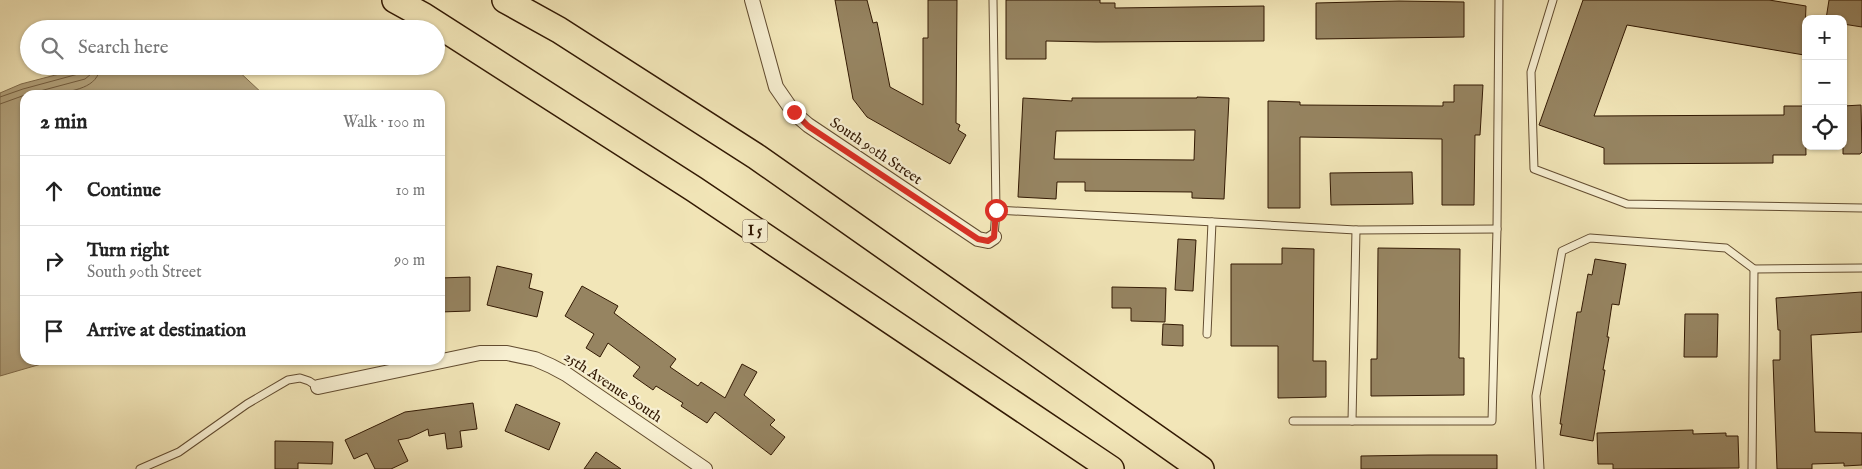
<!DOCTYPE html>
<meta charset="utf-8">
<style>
body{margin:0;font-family:"IM FELL English",serif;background:#f2f2f2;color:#222}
.controls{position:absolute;right:15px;top:15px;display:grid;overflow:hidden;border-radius:10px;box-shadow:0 1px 4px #0004}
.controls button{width:45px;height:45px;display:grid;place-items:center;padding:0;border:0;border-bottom:1px solid #e0e0e0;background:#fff;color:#222;font:25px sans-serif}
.stop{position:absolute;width:15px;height:15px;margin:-11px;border:4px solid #d93025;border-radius:50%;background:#fff}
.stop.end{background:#d93025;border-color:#fff;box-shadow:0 1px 5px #0008}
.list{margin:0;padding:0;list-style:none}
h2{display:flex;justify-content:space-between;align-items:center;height:65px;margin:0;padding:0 20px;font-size:21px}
h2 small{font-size:16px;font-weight:400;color:#767676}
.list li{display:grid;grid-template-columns:32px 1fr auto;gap:15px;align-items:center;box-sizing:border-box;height:70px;padding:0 20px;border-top:1px solid #e0e0e0}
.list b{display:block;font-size:19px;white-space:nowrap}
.list p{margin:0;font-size:16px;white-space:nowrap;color:#767676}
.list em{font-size:16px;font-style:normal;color:#767676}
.icon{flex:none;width:28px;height:28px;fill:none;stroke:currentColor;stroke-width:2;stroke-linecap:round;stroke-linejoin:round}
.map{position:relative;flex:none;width:1862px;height:469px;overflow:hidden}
.search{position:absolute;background:#fff;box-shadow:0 1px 4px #0004;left:20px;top:20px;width:425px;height:55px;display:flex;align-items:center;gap:12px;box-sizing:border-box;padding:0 18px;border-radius:28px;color:#767676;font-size:19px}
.panel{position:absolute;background:#fff;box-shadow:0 1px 4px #0004;left:20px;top:90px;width:425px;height:275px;border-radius:15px}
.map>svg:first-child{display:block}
.water{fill:#b1a07a;stroke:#7e6a4a}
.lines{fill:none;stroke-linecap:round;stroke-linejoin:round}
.shore{stroke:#725c3e;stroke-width:1}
.building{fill:#968461;stroke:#321903;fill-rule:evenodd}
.service-casing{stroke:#624c30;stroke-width:9}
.minor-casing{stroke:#624c30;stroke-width:16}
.motorway-casing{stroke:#321903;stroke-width:28}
.service{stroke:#f7efd1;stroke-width:7}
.minor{stroke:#f7efd1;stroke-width:14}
.motorway{stroke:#f2e6b8;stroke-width:25}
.route{stroke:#d93025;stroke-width:6}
.labels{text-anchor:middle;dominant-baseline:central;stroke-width:4.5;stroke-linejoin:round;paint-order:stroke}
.shield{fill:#f7efd1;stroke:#6d5941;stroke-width:1}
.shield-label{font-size:14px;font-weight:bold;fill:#321903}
.street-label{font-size:15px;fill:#321903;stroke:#f7efd1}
</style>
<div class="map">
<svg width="1862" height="469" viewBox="0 0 1862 469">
<rect width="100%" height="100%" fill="#f2e6b8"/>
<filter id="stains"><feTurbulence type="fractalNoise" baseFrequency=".004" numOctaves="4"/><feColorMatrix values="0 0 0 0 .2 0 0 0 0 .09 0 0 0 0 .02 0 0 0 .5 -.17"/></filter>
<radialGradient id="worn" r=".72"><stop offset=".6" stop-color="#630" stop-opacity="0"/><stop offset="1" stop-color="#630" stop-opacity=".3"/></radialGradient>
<polygon class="water" points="90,66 233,66 264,95 25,95 25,360 55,360 0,376 0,93 21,84"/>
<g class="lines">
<g class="shore">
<path d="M54 95C72 90 99 89 100 66"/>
<polyline points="0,97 23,89 82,73 86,71 86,66"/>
<polyline points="0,104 25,95 85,79 91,74 93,66"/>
</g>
</g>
<g class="building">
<polygon points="835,0 867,0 873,23 877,22 890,87 923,105 923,38 928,38 928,0 957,0 956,123 960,125 958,130 966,135 950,164 867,117 853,99"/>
<polygon points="1006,0 1100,0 1100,3 1115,3 1115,8 1264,6 1264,41 1096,42 1046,41 1046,59 1006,59"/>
<polygon points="1583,0 1769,0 1806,6 1804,55 1627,25 1594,116 1784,115 1784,106 1805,106 1806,155 1773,155 1773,163 1604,164 1604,148 1539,125"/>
<polygon points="1829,0 1862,0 1862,27 1843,24 1843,19 1826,19"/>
<polygon points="1399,1 1464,2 1464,37 1316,39 1316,3"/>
<polygon points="1454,85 1483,85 1480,135 1475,135 1474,205 1442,205 1442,139 1300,137 1300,208 1268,208 1268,101 1300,102 1300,105 1443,106 1443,102 1454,102"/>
<path d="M1197 97 1229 98 1224 199 1192 198V192L1085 191V182H1057L1056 199 1018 197 1023 98 1072 101V98H1197ZM1195 130 1194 160 1054 159 1056 131Z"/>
<polygon points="1861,105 1862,152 1860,154 1843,154 1843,106"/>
<polygon points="1412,172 1413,204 1331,205 1330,173"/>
<polygon points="1178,239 1196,240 1193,291 1175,290"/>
<polygon points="1282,248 1314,249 1313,361 1326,361 1326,397 1278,398 1278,346 1231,346 1231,264 1282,264"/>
<polygon points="1378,248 1460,249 1459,358 1464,358 1464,395 1371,396 1371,359 1377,359"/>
<polygon points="1595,259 1626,264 1619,305 1612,304 1607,337 1609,337 1603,370 1605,370 1593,441 1560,435 1562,424 1560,424 1577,312 1581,312 1588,274 1592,275"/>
<polygon points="497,266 532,274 529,288 543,292 537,317 487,305"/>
<polygon points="470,277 470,311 440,312 440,278"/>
<polygon points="582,286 618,306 614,313 676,359 670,367 698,386 701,382 725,398 742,364 757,372 744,395 775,420 770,425 785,437 771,455 715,412 707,423 681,406 683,403 656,386 653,390 633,376 640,367 608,343 600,357 586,348 594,334 565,316"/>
<polygon points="1112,287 1166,288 1165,322 1131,321 1131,308 1112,308"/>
<polygon points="1862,292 1862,332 1811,335 1815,432 1862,433 1862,465 1844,466 1844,463 1812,464 1812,469 1777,469 1773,360 1780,360 1780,330 1778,330 1776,298"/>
<polygon points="1685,314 1718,314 1717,357 1684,357"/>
<polygon points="1163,324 1183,325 1183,346 1162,345"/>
<polygon points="473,403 477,429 460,431 462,447 447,449 445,433 429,436 428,429 409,438 398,440 408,461 391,469 375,469 367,453 354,459 345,440 405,412"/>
<polygon points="516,404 560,423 549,450 505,431"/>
<polygon points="1693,430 1693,434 1726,433 1726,436 1738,436 1739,468 1613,469 1613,464 1598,464 1597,433"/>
<polygon points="275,441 333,442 332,464 298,463 298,469 275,469"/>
<polygon points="596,452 621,469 584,469"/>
<polygon points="1429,455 1497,455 1497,469 1361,469 1361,456"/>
</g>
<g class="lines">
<g class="service-casing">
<g id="service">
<polyline points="993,0 996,210 994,237"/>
<polyline points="1553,0 1531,72 1534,169 1627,204 1862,208"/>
<polyline points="996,210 1356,230 1497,229"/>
<polyline points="1207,334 1212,222"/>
<polyline points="1293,421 1492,421 1497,229 1499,0"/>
<polyline points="1352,421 1356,230"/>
<polyline points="140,469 179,452 247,404 288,380 300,378 309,381 318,387"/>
<polyline points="1540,469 1536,396 1562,251 1590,238 1726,248 1754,269 1862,268"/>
<polyline points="1752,469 1754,269"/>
</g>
</g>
<g class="minor-casing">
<g id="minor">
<polyline points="752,0 776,87 794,113 808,125 978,239 988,241 994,237"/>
<polyline points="318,387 480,353 507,353 535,359 551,366 566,374 705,469"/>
</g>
</g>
<g class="motorway-casing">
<g id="motorway">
<polyline points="395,0 424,16 694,189 1111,469"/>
<polyline points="505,0 559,30 757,157 1201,469"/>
</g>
</g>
<use href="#service" class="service"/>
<use href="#minor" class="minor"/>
<use href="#motorway" class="motorway"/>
</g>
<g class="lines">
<polyline class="route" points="794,112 808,126 978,239 988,241 994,237 996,210"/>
</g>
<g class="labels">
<rect class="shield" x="742.5" y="219.5" width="25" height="23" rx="4"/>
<g class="shield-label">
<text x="755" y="231">I 5</text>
</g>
<g class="street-label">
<text transform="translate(876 151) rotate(34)">South 90th Street</text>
<text transform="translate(613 387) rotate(34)">25th Avenue South</text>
</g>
</g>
<rect width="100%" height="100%" filter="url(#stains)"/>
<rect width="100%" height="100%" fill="url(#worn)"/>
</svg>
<div class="controls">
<button>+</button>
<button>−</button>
<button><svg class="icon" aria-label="locate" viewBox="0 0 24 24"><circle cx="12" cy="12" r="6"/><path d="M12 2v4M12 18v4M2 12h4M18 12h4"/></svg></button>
</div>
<div class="stop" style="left:996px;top:210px"></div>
<div class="stop end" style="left:794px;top:112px"></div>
<div class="search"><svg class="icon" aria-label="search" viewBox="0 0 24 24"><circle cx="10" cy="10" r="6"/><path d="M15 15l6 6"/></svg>Search here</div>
<section class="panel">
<h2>2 min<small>Walk · 100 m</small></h2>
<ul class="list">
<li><svg class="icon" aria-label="ahead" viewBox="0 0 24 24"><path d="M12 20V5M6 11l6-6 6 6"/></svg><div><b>Continue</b></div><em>10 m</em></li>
<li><svg class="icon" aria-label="right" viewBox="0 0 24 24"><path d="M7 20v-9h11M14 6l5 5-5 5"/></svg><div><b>Turn right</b><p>South 90th Street</p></div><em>90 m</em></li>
<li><svg class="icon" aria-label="arrive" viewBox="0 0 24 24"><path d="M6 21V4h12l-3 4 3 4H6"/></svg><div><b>Arrive at destination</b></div></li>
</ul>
</section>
</div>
